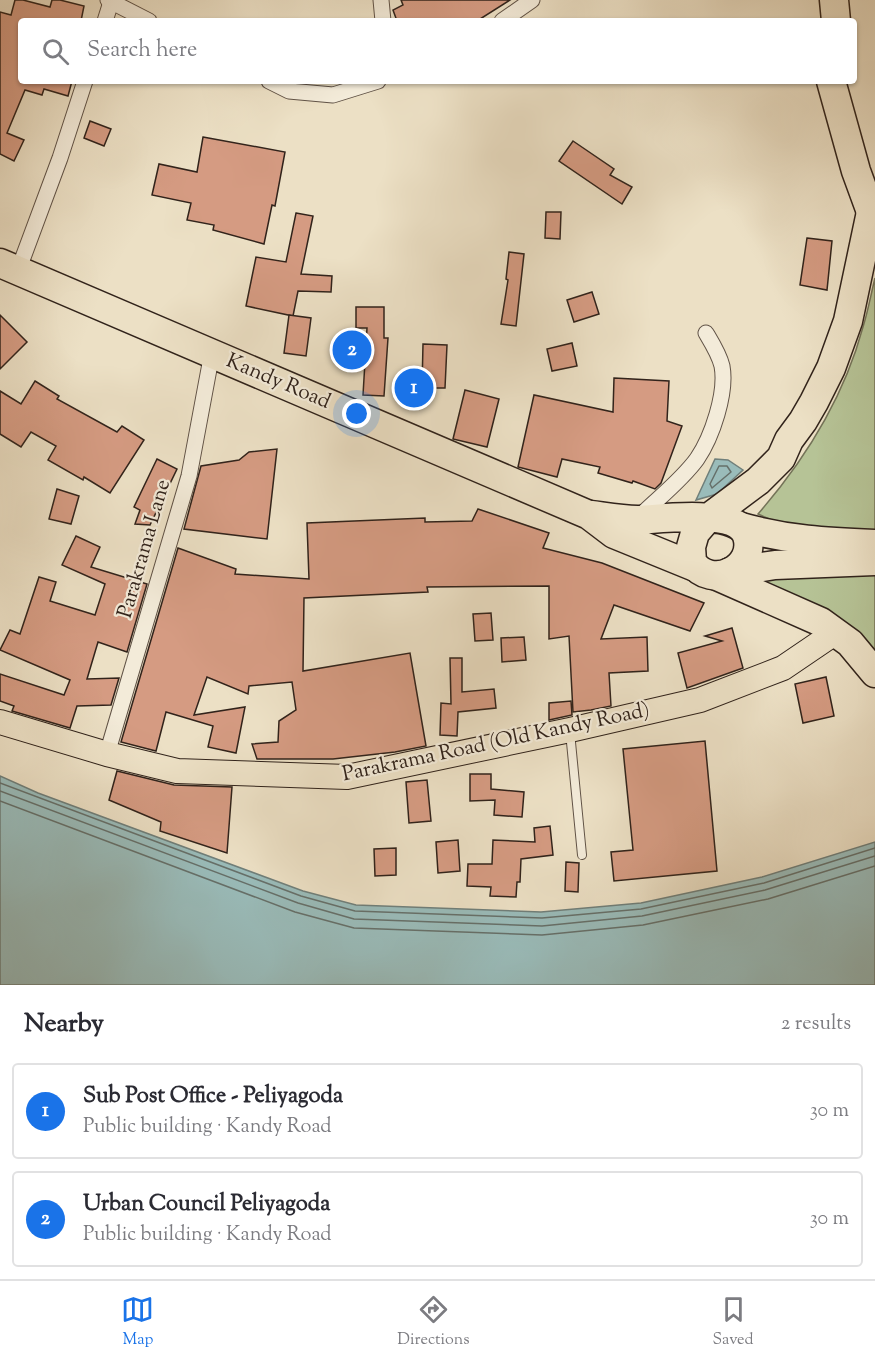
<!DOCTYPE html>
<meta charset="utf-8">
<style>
body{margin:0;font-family:"Sorts Mill Goudy",serif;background:#f7f7f7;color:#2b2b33}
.you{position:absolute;left:357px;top:414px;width:21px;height:21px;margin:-15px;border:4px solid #fff;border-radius:50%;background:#1a73e8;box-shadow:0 0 0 9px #1a73e833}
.badge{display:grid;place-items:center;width:39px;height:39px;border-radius:50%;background:#1a73e8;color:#fff;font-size:20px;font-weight:700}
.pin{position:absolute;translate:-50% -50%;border:3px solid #fff;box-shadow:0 2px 6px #0006}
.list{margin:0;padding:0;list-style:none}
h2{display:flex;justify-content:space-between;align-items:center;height:78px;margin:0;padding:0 24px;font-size:26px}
h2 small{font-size:20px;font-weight:400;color:#7c7c81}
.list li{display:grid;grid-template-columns:39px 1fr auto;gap:18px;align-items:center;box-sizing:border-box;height:96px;margin:0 12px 12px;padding:0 12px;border:2px solid #e1e1e2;border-radius:6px}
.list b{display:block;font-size:22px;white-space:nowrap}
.list p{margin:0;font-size:20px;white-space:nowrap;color:#7c7c81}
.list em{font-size:20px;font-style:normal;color:#7c7c81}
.icon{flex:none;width:33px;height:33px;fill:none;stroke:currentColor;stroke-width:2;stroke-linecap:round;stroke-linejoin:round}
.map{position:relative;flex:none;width:875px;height:985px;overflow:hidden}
.search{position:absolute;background:#fff;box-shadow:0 2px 4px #0004;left:18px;right:18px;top:18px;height:66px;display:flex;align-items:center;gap:15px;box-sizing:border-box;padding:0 21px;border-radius:6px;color:#7c7c81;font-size:22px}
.sheet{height:294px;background:#fff}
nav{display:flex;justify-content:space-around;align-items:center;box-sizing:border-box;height:84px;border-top:2px solid #e1e1e2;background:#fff;font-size:16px;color:#7c7c81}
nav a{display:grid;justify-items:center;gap:3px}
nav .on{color:#1a73e8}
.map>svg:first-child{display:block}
.green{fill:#b6c396;stroke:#747358;stroke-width:1.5}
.water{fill:#9abcba;stroke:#707f7a;stroke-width:1.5}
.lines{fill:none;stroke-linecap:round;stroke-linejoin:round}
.shore{stroke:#66706a;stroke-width:1.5}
.building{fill:#d59b82;stroke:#31231b;stroke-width:1.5}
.lane-casing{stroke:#605246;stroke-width:10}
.street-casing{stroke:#605246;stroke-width:17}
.primary-casing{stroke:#31231b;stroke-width:26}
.highway-casing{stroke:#31231b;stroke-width:31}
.lane{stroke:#f3ebd9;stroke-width:8}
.street{stroke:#f3ebd9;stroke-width:15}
.primary{stroke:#ece0c5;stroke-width:24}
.highway{stroke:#ece0c5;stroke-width:28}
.labels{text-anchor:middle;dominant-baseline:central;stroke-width:4.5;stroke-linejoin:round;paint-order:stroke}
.street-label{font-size:21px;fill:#31231b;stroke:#f3ebd9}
</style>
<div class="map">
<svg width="875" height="985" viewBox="0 0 875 985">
<rect width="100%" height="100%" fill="#ece0c5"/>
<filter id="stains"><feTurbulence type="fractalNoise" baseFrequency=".00333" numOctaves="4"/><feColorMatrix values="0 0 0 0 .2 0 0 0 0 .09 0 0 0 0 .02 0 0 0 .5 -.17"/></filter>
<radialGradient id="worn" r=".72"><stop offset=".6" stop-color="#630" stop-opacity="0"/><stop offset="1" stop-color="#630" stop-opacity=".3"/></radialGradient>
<g class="green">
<path d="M875 278V535L774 521 758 514C805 460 844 397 863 327 868 311 871 294 875 278Z"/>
<polygon points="875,575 875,654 747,579"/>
</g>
<g class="water">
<polygon points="715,459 728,460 743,470 717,494 696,500"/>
<polygon points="0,776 38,793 303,891 356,905 541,912 641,903 762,877 875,842 875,985 0,985"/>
</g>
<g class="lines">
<g class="shore">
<polygon points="719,466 727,466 731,472 712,488 710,484"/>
<polyline points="0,783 301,896 355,911 542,918 641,909 764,883 875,848"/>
<polyline points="0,791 298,903 354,919 542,926 642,916 765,890 875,856"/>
<polyline points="0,801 295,912 354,928 542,935 643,925 768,899 875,866"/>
</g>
</g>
<g class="building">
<polygon points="15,0 23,0 50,7 52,0 60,0 84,6 81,21 21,21 21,81 72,81 68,96 44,89 42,95 25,90 7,133 24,140 14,161 0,154 0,12 11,15"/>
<polygon points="401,0 510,0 477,21 397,21 393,10 403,5"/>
<polygon points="90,121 111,129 104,146 84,138"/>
<polygon points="203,137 285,152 275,206 272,205 264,244 213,230 214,225 187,220 191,203 152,195 159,164 197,172"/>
<polygon points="573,141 614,169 610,175 632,187 622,204 559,161"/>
<polygon points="546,212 561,212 560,239 545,238"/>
<polygon points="296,213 313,216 301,274 332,276 331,292 298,291 293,316 246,306 256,257 286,262"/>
<polygon points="807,238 832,241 827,290 800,285"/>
<polygon points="509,252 524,254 516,326 501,324 508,280 506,279"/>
<polygon points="592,292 599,314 574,322 567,300"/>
<polygon points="356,307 384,307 384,338 388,338 384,396 363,395 367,328 356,328"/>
<polygon points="0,315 27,342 0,369"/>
<polygon points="289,315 311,318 306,356 284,353"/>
<polygon points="572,343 577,366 552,371 547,349"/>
<polygon points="423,344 447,345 445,388 422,388"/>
<polygon points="614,378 669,381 667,421 682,426 661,483 655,489 633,481 632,483 598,473 600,467 562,459 557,477 518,467 534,395 613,412"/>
<polygon points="35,381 59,396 57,399 117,432 122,426 144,440 110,493 84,477 83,480 48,460 56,446 31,432 21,447 0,434 0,391 21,404"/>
<polygon points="465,390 499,399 487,447 453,439"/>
<polygon points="277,449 267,539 184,529 201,466 239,460 249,452"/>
<polygon points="157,459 177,469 150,525 135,524 140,510 134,507"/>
<polygon points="57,489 79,496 71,524 49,519"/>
<polygon points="478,509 549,533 543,548 602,563 704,603 690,631 614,605 601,639 647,637 648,671 609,673 611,706 591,710 573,712 569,636 549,639 549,586 427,587 428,592 304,598 303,671 410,653 426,746 395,752 333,759 257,759 252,744 278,742 279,721 296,710 292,682 249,686 248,694 207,677 194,715 245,707 236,753 208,747 213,726 166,712 156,751 121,742 178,548 236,569 235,574 309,579 307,523 425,518 425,522 472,521"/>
<polygon points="76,536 100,547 91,567 147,584 127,652 98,642 87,679 119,678 111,705 77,706 70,728 12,711 14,706 0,701 0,674 64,695 70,680 0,650 10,630 20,634 39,577 56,582 50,601 95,615 105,584 62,565"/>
<polygon points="491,613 493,640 475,641 473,614"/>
<polygon points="732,628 743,668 687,688 678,653 722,641 705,636"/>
<polygon points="524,637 526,660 502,662 501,638"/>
<polygon points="450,658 462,658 462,692 494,689 496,708 458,712 457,736 440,735 441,703 451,704"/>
<polygon points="826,677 834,716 803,723 795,684"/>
<polygon points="571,701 572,715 549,720 549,703"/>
<polygon points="705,741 717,871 614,881 611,852 633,850 623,749"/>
<polygon points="117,771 174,785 232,787 227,853 160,831 161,822 109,800"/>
<polygon points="470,774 491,774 491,789 524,792 522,817 494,815 495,800 470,801"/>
<polygon points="427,780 431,821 409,823 406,782"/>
<polygon points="550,826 553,855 521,859 520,882 517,882 516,897 490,896 491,887 467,886 468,864 492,864 493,840 535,842 534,828"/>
<polygon points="458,840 460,871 438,873 436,842"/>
<polygon points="396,848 396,875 375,876 374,849"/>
<polygon points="566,862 579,863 578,892 565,891"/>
</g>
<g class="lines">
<g class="lane-casing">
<polyline id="lane" points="570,732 582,855"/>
</g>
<g class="street-casing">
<g id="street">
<polyline points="108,0 149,21"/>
<polyline points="381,0 383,21"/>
<polyline points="105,21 111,2"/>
<polyline points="502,21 532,0"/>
<polyline points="269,81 289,91 333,95 378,81"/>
<polyline points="18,271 60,158 85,81"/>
<path d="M638 518C657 499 681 481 697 459 712 437 727 393 722 366 719 354 712 343 706 333"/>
<polyline points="107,754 189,476 212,353"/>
</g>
</g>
<g class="primary-casing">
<polyline id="primary" points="0,722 107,754 177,771 347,777 570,730 700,700 783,668 836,632"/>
</g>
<g class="highway-casing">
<g id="highway">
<polyline points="834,0 836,21"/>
<polyline points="831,81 856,171 875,223"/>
<polyline points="0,263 589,515 614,534 695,567"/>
<path d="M591 515C606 517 622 520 638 520 660 519 738 508 747 536 757 568 711 591 692 562L691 547 695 533 707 519 758 481 781 458 789 440 803 421 814 402 831 368 848 321 871 212"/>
<path d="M741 527C787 540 827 542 875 544"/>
<polyline points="730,572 775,565 875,561"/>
<polyline points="717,576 821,622 850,643 875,673"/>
</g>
</g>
<use href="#lane" class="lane"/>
<use href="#street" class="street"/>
<use href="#primary" class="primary"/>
<use href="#highway" class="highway"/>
</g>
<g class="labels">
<g class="street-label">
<text transform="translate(278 382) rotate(23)">Kandy Road</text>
<text transform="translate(145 549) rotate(-74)">Parakrama Lane</text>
<text transform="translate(496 743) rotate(-12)">Parakrama Road (Old Kandy Road)</text>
</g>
</g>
<rect width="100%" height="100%" filter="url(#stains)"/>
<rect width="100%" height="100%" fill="url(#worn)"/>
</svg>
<div class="you"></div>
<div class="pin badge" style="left:414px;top:388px">1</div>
<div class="pin badge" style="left:352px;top:350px">2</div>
<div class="search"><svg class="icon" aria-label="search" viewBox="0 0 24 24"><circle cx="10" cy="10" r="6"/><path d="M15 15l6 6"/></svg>Search here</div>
</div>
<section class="sheet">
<h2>Nearby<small>2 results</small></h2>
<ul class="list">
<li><span class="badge">1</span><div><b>Sub Post Office - Peliyagoda</b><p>Public building · Kandy Road</p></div><em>30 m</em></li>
<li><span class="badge">2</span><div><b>Urban Council Peliyagoda</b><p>Public building · Kandy Road</p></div><em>30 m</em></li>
</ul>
</section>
<nav>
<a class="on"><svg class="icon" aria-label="map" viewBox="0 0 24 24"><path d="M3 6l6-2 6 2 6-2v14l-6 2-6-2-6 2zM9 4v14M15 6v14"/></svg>Map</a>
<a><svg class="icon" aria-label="directions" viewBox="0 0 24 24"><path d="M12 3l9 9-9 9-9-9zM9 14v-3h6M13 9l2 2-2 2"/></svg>Directions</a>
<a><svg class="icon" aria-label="saved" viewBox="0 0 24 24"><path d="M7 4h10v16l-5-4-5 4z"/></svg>Saved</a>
</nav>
